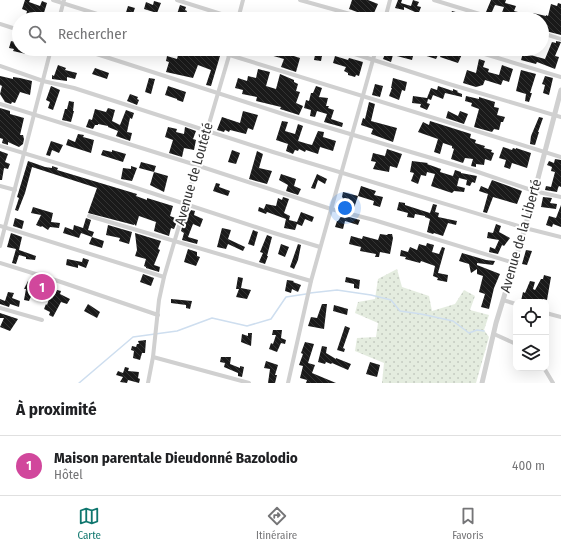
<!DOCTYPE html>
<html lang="fr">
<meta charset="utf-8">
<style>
body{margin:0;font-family:"Fira Sans Condensed",sans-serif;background:#f6f6f6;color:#202124}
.controls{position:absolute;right:12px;bottom:12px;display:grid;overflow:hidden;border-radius:8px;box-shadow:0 4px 16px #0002}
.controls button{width:36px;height:36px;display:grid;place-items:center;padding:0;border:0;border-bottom:1px solid #e0e0e0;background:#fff;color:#202124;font:20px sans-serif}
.you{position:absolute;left:345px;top:208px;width:14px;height:14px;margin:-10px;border:3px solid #fff;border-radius:50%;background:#1a73e8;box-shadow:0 0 0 6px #1a73e833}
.badge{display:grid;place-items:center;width:26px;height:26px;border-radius:50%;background:#0f766e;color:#fff;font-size:13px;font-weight:700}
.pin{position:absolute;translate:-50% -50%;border:2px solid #fff;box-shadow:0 1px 4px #0006}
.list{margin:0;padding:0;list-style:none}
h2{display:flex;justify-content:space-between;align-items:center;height:52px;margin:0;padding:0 16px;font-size:17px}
h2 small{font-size:13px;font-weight:400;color:#757577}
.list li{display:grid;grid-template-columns:26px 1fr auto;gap:12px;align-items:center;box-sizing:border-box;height:60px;padding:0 16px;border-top:1px solid #e0e0e0}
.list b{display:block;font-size:15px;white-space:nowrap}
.list p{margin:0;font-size:13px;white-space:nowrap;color:#757577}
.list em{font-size:13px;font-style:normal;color:#757577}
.icon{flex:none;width:22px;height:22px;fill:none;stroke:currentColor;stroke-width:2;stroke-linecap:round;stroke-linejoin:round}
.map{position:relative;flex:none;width:561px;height:383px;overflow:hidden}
.search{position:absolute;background:#fff;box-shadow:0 4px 16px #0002;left:12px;right:12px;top:12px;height:44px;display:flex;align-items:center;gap:10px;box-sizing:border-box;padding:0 14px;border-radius:22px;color:#757577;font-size:15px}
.sheet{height:112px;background:#fff}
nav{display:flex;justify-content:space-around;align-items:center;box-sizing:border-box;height:56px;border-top:1px solid #e0e0e0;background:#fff;font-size:11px;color:#757577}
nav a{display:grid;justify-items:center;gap:2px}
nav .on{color:#0f766e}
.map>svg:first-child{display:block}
.grass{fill:url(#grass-dots)}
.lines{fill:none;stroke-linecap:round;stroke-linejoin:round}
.stream{stroke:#cedeef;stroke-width:1.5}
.building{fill:url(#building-back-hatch)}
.minor{stroke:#d0d0d0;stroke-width:4}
.tertiary{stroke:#d0d0d0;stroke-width:5}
.labels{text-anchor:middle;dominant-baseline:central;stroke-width:4;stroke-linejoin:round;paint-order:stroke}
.street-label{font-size:14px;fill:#333;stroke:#fff}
</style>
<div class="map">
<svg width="561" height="383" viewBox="0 0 561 383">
<defs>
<pattern id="grass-dots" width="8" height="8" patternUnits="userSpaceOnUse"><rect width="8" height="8" fill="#e4ecdf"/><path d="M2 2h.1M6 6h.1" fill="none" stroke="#c4cbc0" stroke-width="1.8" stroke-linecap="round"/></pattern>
<pattern id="building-back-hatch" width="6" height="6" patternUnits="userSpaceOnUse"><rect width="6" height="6" fill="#1a1a1a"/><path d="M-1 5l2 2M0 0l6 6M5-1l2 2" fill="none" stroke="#333"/></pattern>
</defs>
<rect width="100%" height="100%" fill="#fff"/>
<polygon class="grass" points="397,269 402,287 429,296 432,311 455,304 464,290 475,296 470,310 489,315 484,330 489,337 476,383 382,383 384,363 355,351 357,338 376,337 378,323 355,313 358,302 375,299 378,279"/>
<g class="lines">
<g class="stream">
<polyline points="310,293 337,290 371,295 391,300 400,311 421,314 453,321 469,333 477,330 484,331"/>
<polyline points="79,383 133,337 177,331 212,318 247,326 271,319 286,297 306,294"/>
</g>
</g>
<g class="building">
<polygon points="25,0 30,0 29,2 40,6 42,1 47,3 42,19 25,19 27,11 22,9"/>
<polygon points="352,0 368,0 378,4 374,13 377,14 376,19 349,9"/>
<polygon points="398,0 402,0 401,3 411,6 413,0 419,2 417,6 421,7 418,15 428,19 415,19 416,15 415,15 415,12 404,7 404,10 395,8"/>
<polygon points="491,0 506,0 505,3 516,6 514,11 522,13 520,19 507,16 505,19 500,18 504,7 495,5 491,14 486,12"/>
<polygon points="154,1 161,3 157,13 144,9 146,2 153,5"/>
<polygon points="558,3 561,4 561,35 542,30 542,19 531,19 533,13 546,16 546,15 548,16 551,4 557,6"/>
<polygon points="180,5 186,7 185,10 187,11 184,18 181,17 181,19 176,17"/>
<polygon points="128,6 135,8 131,19 124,19"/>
<polygon points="452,11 478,18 478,19 449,19"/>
<polygon points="19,33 19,49 28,49 26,54 13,51 14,49 9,48 11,41 15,42"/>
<polygon points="556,41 561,42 555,56 559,57 555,69 537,62 536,64 521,60 523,53 545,59 552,42 556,43"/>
<polygon points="198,49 220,56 211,86 206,85 211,70 198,65 193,78 166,72 169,62 166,61 167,56 177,59 179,51 187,54 188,50 197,53"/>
<polygon points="272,49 300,58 296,72 281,67 284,59 270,55"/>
<polygon points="301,49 316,49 323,51 321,61 314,60 315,55"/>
<polygon points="387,49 431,49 430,52 438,55 436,59 414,52 412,60 393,55 391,62 383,59"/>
<polygon points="442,49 455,49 463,52 458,63 440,57"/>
<polygon points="335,56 348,60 349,58 363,62 359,76 356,75 355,77 348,75 348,73 344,71 346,67 333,63"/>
<polygon points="479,59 485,61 483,67 489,69 488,72 499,75 502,65 513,69 509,82 503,80 501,85 485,80 483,85 476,87 463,83 467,70 476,73"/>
<polygon points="58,65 66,68 65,70 77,73 75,79 67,77 67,81 52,79 52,75 54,76"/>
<polygon points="95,68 109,73 107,79 92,74"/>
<polygon points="258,69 270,72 266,86 276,89 280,74 294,80 294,82 298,84 296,91 300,92 296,103 303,106 299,115 280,109 281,107 256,101 257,97 242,94 243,90 235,88 238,78 247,81 248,76 256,78"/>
<polygon points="521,70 536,74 530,93 532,93 529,102 525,101 526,94 516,91"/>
<polygon points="0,76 13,79 13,77 20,78 32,81 30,95 20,92 15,103 12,102 11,104 5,102 0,94 2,86 0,85"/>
<polygon points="545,76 553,78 549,95 543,93 545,85 542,84"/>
<polygon points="149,78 155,79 151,94 145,92"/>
<polygon points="393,78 407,82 405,91 402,90 399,100 389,96 392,88 391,88"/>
<polygon points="375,84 383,86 380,97 372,95"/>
<polygon points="51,86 60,90 53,110 48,108 50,102 46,100"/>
<polygon points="168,86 186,92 183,102 177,100 177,99 165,95"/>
<polygon points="316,86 322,88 319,97 328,98 326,106 329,106 328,108 334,110 331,119 343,123 342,127 324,122 327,114 317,111 315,117 310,116 311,110 304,108 306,100 309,101 311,93 313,93"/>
<polygon points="438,86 453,91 453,89 458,91 457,92 462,94 462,97 445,93 443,99 433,95 431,100 428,99 427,103 430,104 427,110 420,107 421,104 412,103 413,96 427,98 431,88 437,90"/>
<polygon points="130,94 138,97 137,99 139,100 137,105 127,101"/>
<polygon points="466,96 479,99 479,97 495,102 494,107 499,108 497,115 505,117 503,122 501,122 499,130 494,129 492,132 474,127 479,109 471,106 472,103 465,101"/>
<polygon points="69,101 74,102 73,111 74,111 71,122 62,120 65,109 67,109"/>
<polygon points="369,102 375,104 371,121 397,128 393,142 371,134 373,129 361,125 363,118 365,119"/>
<polygon points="0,108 10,111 10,114 24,118 20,135 23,135 24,139 23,144 19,147 8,142 8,145 2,143 3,139 0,138"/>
<polygon points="108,108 115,110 112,121 120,125 126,110 134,113 132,119 130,118 127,132 132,133 130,141 116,136 118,131 108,127 108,126 98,124 98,125 95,125 93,129 86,127 89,119 92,120 95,109 106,112"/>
<polygon points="243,111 258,115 253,130 248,128 246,134 230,130 229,132 225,130 224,132 217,130 222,117 240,123"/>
<polygon points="448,111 458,116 460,111 468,114 464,124 446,118"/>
<polygon points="539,117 543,118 538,132 539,132 535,145 530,144 531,136"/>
<polygon points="282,121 288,122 285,131 295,134 298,124 303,126 298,141 308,144 312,145 318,131 324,132 323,137 336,141 333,151 320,147 318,154 306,150 305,152 299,149 298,151 295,150 293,154 286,151 288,144 276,140"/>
<polygon points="430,121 471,134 470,138 476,140 475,143 485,146 484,148 492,150 491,152 494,153 491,161 485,159 484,165 476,164 476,167 471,166 473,159 465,158 463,163 451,159 454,149 452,148 452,146 443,143 440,154 434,152 438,139 418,132 423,122 429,125"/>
<polygon points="168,127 177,129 176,132 184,134 185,127 196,131 193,139 196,140 194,150 184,148 182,157 169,153 173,140 165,137"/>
<polygon points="78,134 84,135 83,137 94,140 91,153 66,145 68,139 75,142"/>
<polygon points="51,141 63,145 59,153 52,150 50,156 46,155"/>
<polygon points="503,147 512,150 513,148 516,149 516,148 531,153 527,168 512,163 510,169 504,167 506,160 499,158"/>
<polygon points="387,149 402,154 397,168 390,166 389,172 373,169 376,162 371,161 373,153 385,156"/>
<polygon points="103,150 112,152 112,150 126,154 123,162 101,155"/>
<polygon points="232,150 240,153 236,164 228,162"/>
<polygon points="0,151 8,154 5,162 10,164 8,169 4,168 2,180 0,180"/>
<polygon points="257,151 263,154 259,168 272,171 267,184 249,179"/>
<polygon points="555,159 561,160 561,187 559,186 558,188 557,192 545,190 546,186 551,187 555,172 551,171 552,167 547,165 549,161 554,163"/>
<polygon points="28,161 45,167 52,168 52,166 58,168 57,170 137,194 136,196 147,200 147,198 173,206 170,216 178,219 174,229 171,228 169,236 154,231 156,222 139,216 136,226 134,224 134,225 88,213 97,188 32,167 25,193 18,211 15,210 19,198 17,197"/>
<polygon points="412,161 428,163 427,164 441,169 440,172 453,176 455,170 461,172 461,173 477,176 475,183 472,182 470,186 466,185 467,180 459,178 457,186 465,188 464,192 454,191 452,193 431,186 435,174 427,172 426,176 421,175 418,184 411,181 414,173 410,172"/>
<polygon points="141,162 156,166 154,172 139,168"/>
<polygon points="131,166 137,168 132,181 121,179 123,168 131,169"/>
<polygon points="154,172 168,176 164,192 150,185"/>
<polygon points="281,174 296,179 294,186 301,189 298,195 286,191 288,185 279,180"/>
<polygon points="317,174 327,179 325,184 318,180 315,189 311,188"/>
<polygon points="492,180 522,191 517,204 493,197 487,213 483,212 488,194 479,191 481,186 488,189"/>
<polygon points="216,183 220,184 219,187 230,191 228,196 213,191"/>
<polygon points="361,186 376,191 374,195 383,197 380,207 373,205 374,201 358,196"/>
<polygon points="343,192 358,196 354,208 349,207 348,210 339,207 343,198 342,197"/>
<polygon points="283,197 289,199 284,213 290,216 289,220 297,222 301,212 314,217 312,222 305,219 302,226 297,224 295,230 284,228 286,219 267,212 266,214 258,211 259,207 264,209 266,204 276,206 278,198 282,200"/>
<polygon points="543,197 552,198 550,203 557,204 556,209 541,207"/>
<polygon points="399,202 405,203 405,205 430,213 433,204 437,205 435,212 439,213 438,217 457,221 456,225 448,223 443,236 434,233 433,234 427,232 430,219 425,217 425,216 415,214 414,218 407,217 408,213 397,210"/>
<polygon points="561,205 561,227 553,224 552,227 546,225 549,216 556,218"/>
<polygon points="33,207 53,213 51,222 60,223 59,228 50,227 48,230 42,226 41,227 36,225 41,215 31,213"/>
<polygon points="191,210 195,211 194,215 203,219 200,227 193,224 188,237 198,240 197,244 182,240 184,233 181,231 184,220 185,221"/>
<polygon points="342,215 360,220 358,225 345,221 343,229 335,227 337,221 338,221"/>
<polygon points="15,218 24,221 22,229 13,226"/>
<polygon points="86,218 91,220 88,230 94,232 92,237 81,233 79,238 63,233 65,227 73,230 74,225 83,228"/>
<polygon points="496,224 501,226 499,232 510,238 504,246 502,245 498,254 489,252 490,247 495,249 499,240 487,238 488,232 493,233"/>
<polygon points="108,225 132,232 129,244 119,241 120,238 106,235"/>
<polygon points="222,228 231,230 228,239 245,247 243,251 228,244 226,249 217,247"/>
<polygon points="253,230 258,232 254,246 248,244"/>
<polygon points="11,233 22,237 19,250 36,256 35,260 26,259 26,257 19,255 16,264 12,263 16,249 7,247"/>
<polygon points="135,233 161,241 158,249 160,250 154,265 160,267 159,272 146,268 146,267 144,266 146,259 135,256 137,250"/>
<polygon points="380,234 387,235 388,234 392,234 393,238 390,254 380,252 379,257 375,257 376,254 360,251 361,247 349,244 351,236 362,239 363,236 378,240"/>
<polygon points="267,235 272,237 267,256 268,256 265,264 259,262 263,253 260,252"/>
<polygon points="92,237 104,241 102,248 89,244"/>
<polygon points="427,243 434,245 432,252 439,254 442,247 445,248 438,273 448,275 447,282 437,280 438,278 433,276 435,266 421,261 420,263 405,259 406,257 400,256 401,250 408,252 410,247 417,250 419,244 426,246"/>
<polygon points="281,244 289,247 285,257 278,254"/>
<polygon points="298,244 301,245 298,260 294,269 290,267"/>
<polygon points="188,249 197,252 197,256 200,257 196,266 184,262"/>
<polygon points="526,250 532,251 527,265 522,264"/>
<polygon points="462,253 486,260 495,261 493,265 477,263 477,265 500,274 494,288 489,309 481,307 485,294 479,292 483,276 477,274 477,269 471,273 469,264 459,261"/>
<polygon points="83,258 89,260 86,268 78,265 78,268 66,265 67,259 82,262"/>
<polygon points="143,274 154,278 151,286 140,282"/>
<polygon points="544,275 551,277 547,300 543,299 542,302 521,301 523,292 525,293 530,281 535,282 533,289 535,290 541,279 543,279"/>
<polygon points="238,277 243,278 241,288 251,290 247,299 236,297 239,289 236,289"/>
<polygon points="346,277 360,280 359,289 354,288 354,284 345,282"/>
<polygon points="287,280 294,281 293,282 301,285 298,292 292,289 291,293 285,291"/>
<polygon points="28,281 33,283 32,285 40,288 41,285 47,286 46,290 55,294 57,290 61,291 60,294 70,299 67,304 61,302 53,317 49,315 50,312 44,309 46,304 47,305 50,296 33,292 29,301 24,300 26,289 24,289"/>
<polygon points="8,292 14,293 12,298 20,301 19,307 10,304 9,307 0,304 0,299 5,301"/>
<polygon points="171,299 192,301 190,309 186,308 186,305 171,303"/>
<polygon points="88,304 100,312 97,318 84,311"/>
<polygon points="322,304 327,304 324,329 308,326 311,317 317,318"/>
<polygon points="334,305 348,309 347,315 333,311"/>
<polygon points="0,313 18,319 10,331 0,327 4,318 0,318"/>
<polygon points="345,326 350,328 343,348 345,349 344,352 337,350"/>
<polygon points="273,330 282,330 281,338 286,340 285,344 281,343 277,352 269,349 271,343 273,344 276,335 272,335"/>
<polygon points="248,333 252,333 251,346 241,342 242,334 248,336"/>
<polygon points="146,340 145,353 142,353 140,360 133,358 134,351 131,350 132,346 136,347 137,344 139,344 138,341"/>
<polygon points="305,342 314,344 308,363 315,365 312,373 336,383 306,383 307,380 300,378 303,366 299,365 303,354 301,353"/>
<polygon points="322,346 327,347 326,353 336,359 336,358 351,364 348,370 332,363 331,364 326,362 325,364 318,362"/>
<polygon points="221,357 231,357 230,364 240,368 240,366 244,367 242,377 238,376 238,373 224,367 225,363 220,362"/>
<polygon points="266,361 278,365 275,375 277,375 275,383 268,383 270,369 264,368"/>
<polygon points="370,362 380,365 377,377 366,374"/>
<polygon points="125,367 129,368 128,371 139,372 138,378 140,379 139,383 128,380 127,383 120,382 123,377 116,375 118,371 123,373"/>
</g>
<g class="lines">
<g class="minor">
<polyline points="53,0 113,19"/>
<polyline points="177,0 237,19"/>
<polyline points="300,0 368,19"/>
<polyline points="434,0 496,19"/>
<polyline points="59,19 64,0"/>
<polyline points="238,19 243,0"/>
<polyline points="385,19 390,0"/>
<polyline points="0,24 19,30"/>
<polyline points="542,33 561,39"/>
<polyline points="81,49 286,115 475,171 534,191 561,197"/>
<polyline points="210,49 561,157"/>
<polyline points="339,49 449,84 561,117"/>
<polyline points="468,49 561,77"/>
<polyline points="0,66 43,81 74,88 273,152 525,228 561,237"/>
<polyline points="0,104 196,165 331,209 374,220 514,263"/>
<polyline points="0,146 109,179 274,233 320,247"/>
<polyline points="0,186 15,190"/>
<polyline points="89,216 311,281"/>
<polyline points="0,226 164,277"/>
<polyline points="0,246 51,49"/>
<polyline points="0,263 58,281 158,315"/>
<polyline points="503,300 516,304"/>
<polyline points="0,308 42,320"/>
<polyline points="546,313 561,317"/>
<polyline points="494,334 516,344"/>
<polyline points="153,357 249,383"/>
<polyline points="544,368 553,383"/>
<polyline points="148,383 153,357 159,300 164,277 231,49"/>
<polyline points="288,383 311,281 376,49"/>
</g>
<polyline class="tertiary" points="482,383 496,323 525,228 561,90"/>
</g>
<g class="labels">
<g class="street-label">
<text transform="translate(194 174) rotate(-74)">Avenue de Loutété</text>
<text transform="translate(521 236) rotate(-74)">Avenue de la Liberté</text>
</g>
</g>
</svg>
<div class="controls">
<button><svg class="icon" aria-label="locate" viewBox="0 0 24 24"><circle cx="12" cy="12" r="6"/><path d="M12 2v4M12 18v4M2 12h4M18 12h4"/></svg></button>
<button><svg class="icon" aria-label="layers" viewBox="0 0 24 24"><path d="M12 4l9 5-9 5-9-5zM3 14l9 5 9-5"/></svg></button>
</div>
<div class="you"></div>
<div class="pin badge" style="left:42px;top:287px;background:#d1479c">1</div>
<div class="search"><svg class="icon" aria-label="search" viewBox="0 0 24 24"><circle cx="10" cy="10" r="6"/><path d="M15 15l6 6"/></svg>Rechercher</div>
</div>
<section class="sheet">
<h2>À proximité<small></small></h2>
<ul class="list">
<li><span class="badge" style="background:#d1479c">1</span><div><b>Maison parentale Dieudonné Bazolodio</b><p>Hôtel</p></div><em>400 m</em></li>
</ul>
</section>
<nav>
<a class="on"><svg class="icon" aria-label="map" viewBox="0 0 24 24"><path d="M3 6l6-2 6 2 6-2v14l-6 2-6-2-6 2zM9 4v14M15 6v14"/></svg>Carte</a>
<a><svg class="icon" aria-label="directions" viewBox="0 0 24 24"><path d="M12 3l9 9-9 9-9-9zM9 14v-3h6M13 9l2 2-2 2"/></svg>Itinéraire</a>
<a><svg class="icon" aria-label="saved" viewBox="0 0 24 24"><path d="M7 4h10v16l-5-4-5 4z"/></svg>Favoris</a>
</nav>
